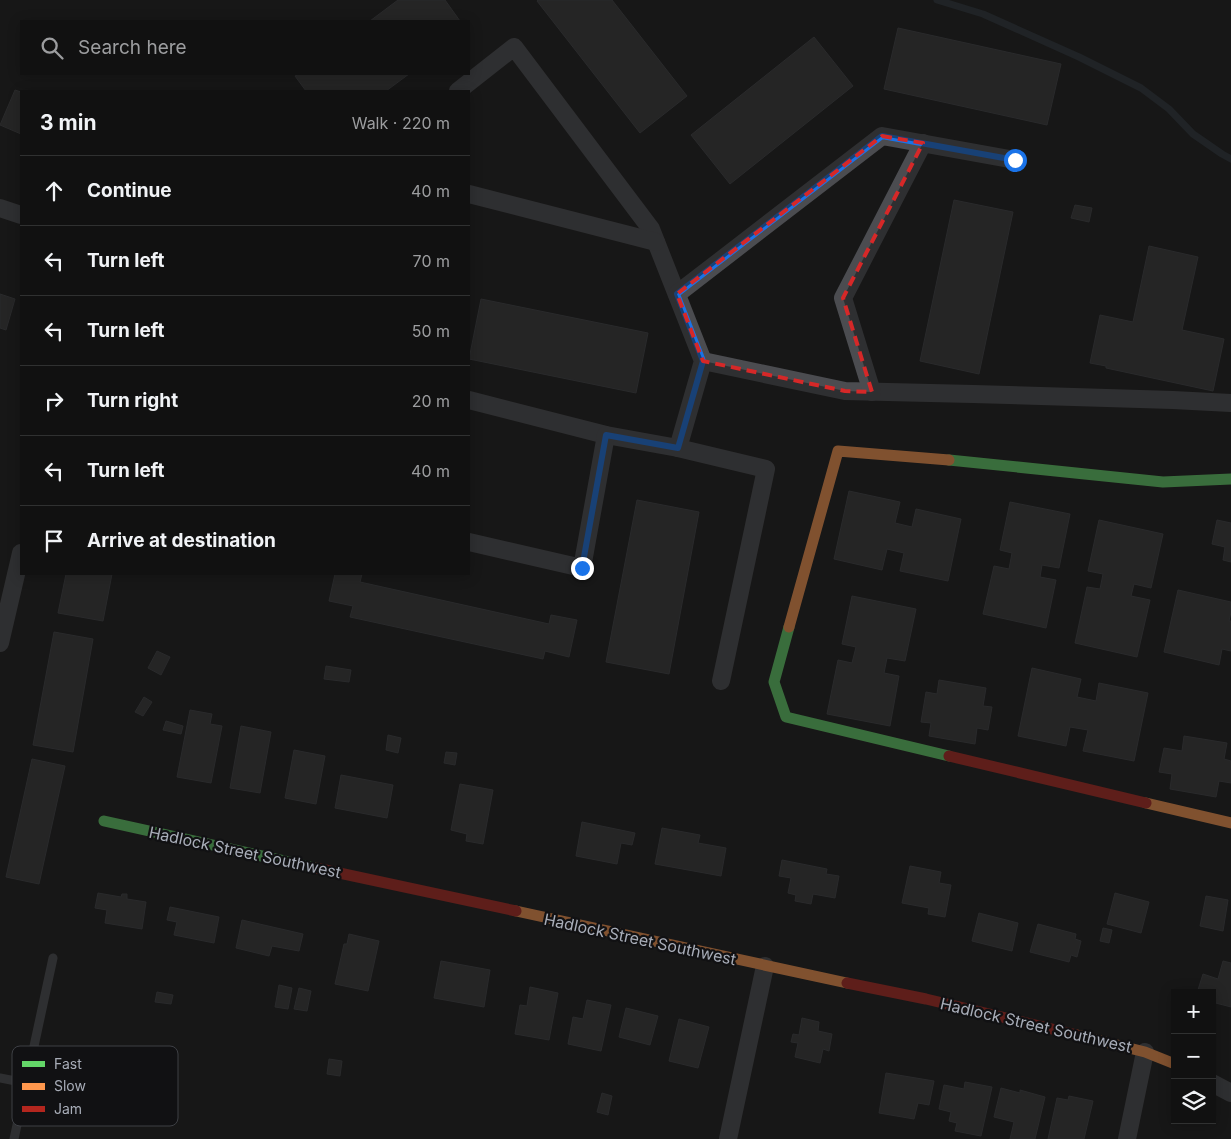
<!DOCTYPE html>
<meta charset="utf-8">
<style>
body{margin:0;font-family:Inter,sans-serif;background:#1a1a1a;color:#f1f3f6}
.controls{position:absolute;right:15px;bottom:15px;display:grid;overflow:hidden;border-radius:0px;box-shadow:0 2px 12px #0003}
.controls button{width:45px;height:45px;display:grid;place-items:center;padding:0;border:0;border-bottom:1px solid #303131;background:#111;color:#f1f3f6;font:25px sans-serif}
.stop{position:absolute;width:15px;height:15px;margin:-11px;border:4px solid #1a73e8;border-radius:50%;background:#fff}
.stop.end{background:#1a73e8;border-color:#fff;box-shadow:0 1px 5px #0008}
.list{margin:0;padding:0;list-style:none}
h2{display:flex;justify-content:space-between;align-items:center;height:65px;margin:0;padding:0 20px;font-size:21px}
h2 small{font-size:16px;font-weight:400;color:#9c9d9f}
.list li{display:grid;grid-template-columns:32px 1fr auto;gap:15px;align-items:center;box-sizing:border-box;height:70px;padding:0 20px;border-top:1px solid #303131}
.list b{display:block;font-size:19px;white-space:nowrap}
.list em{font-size:16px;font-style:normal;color:#9c9d9f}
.icon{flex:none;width:28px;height:28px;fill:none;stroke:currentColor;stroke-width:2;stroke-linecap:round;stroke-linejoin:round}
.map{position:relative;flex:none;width:1231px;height:1139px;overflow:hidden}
.search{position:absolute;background:#111;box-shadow:0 2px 12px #0003;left:20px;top:20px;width:450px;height:55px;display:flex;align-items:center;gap:12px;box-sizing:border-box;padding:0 18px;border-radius:0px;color:#9c9d9f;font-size:19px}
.panel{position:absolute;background:#111;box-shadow:0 2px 12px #0003;left:20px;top:90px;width:450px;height:485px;border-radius:0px}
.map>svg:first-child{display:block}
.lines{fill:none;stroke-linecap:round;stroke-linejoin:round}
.stream{stroke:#2a3239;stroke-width:7}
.building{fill:#353536;stroke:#3f4043}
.lane{stroke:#4b4c50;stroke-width:9}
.street{stroke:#4b4c50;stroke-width:18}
.fast{stroke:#63d668;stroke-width:11}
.slow{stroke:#ff974d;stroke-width:11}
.jam{stroke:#b3261e;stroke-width:11}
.route{stroke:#1a73e8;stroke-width:6}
.marked{fill:none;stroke:#d62828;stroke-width:4;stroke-dasharray:10 6;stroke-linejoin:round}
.labels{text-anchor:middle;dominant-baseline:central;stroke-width:4.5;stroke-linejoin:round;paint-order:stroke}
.street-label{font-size:16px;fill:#a8adb8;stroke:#111113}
.key{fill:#111113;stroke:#3e4045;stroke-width:1}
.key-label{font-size:14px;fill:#a8adb8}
</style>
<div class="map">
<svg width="1231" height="1139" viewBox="0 0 1231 1139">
<rect width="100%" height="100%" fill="#171717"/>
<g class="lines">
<polyline class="stream" points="937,0 983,14 1079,57 1141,88 1169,109 1193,134 1222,154 1231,159"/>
</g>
<g class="building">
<polygon points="398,0 445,0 460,21 370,21"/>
<polygon points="538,0 612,0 687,96 640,133 537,1"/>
<polygon points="898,28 1061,64 1047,125 884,89"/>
<polygon points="814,37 853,86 730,184 691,135"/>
<polygon points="299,74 409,74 386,91 306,91 295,76"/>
<polygon points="15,90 21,92 21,134 0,125"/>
<polygon points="954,200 1013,212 979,374 920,361"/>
<polygon points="1075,205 1092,208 1089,222 1071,218"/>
<polygon points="1149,246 1198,257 1182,330 1224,339 1213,391 1106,368 1106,366 1090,363 1100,315 1133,322"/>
<polygon points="0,294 15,299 6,330 0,328"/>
<polygon points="481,299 648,333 636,393 469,359"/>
<polygon points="849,491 900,502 895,523 912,527 916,509 961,519 948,581 900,571 904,553 887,549 882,570 834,559"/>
<polygon points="637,500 699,512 669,674 606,662"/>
<polygon points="1010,502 1070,514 1059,568 1042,565 1040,577 1056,580 1046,628 983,614 994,566 1009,569 1012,553 1000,550"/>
<polygon points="1099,520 1163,534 1151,588 1134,584 1131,596 1150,600 1137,657 1075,643 1087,587 1100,589 1103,574 1088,571"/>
<polygon points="1217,520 1231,523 1231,562 1223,560 1225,547 1212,544"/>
<polygon points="66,574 112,574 103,621 58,613"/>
<polygon points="335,574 362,574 360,582 549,624 551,615 577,620 569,657 545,651 543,659 350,617 353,606 329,601"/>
<polygon points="1178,590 1231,602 1231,612 1229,621 1231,621 1231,651 1222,649 1219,665 1164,652"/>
<polygon points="852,596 916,609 905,661 887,658 884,673 899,676 890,726 827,714 838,660 852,663 856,647 842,644"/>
<polygon points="54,632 93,639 73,752 33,745"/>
<polygon points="157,651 170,657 161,675 148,668"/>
<polygon points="326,666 351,670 349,682 324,679"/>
<polygon points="1032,668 1081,679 1077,697 1096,701 1099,683 1148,693 1134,761 1083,751 1088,730 1070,727 1066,746 1018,736"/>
<polygon points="939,680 986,688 983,706 992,707 988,730 977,728 975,744 929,736 931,723 921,722 926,692 937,694"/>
<polygon points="144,697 152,702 143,716 135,712"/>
<polygon points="190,710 212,714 210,724 222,726 211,783 177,777"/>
<polygon points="166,721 183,726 181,734 163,730"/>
<polygon points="241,726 271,732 260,793 230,788"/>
<polygon points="388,735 401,738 398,753 386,750"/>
<polygon points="1184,736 1227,743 1224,759 1231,761 1231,783 1219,781 1216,797 1170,789 1172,774 1159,772 1164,748 1182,751"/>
<polygon points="294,750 325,756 316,804 285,798"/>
<polygon points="446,752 457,753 455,765 444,763"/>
<polygon points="32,759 65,766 39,884 6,877"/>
<polygon points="341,775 393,785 387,818 335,808"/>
<polygon points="460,784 493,790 483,844 466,841 467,834 451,830"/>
<polygon points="582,822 635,833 632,845 621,843 617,864 576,856"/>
<polygon points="662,828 700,835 698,843 726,848 721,876 655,864"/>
<polygon points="782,860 827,869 826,874 839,876 835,898 813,894 811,904 795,901 796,895 788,893 791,878 779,876"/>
<polygon points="910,866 941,872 939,883 951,885 945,917 928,914 929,908 902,903"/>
<polygon points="98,893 121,897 122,894 127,894 127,899 146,902 142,929 105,923 107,910 95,908"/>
<polygon points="1115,893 1149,902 1141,933 1107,924"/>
<polygon points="1206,896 1228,900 1223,931 1200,926"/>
<polygon points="170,907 219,917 214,943 174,935 177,922 167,920"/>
<polygon points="979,913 1018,923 1012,951 972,941"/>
<polygon points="242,920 303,934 299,951 272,946 269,956 236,948"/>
<polygon points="1038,924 1076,934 1075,939 1081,941 1077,957 1071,955 1069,962 1030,952"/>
<polygon points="1103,928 1112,930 1109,943 1100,941"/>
<polygon points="349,934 379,941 368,991 335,984 344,944 347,944"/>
<polygon points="441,961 490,970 484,1007 434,998"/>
<polygon points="1223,961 1231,963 1231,1007 1212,1002 1212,993 1197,993 1203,974 1218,979"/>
<polygon points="279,985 292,988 288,1009 275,1007"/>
<polygon points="530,987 558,993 549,1040 515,1034 520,1005 527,1006"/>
<polygon points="299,988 311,991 307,1011 294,1009"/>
<polygon points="157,992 173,995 171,1004 155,1002"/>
<polygon points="587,1000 611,1005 601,1051 568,1044 573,1017 583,1019"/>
<polygon points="626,1008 658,1016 650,1045 619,1037"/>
<polygon points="802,1018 819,1022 818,1031 832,1034 829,1051 823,1049 820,1063 795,1057 798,1043 791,1042 793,1034 799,1035"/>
<polygon points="679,1019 709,1027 698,1068 669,1061"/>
<polygon points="329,1059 342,1061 340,1076 327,1074"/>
<polygon points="886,1073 934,1081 929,1105 918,1103 914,1119 879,1113"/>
<polygon points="965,1082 992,1087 981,1136 955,1131 957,1123 949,1121 951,1112 939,1109 944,1085 964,1089"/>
<polygon points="1001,1088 1020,1093 1020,1090 1045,1097 1035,1139 1010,1139 1014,1122 994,1117"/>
<polygon points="602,1093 612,1096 608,1115 597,1112"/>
<polygon points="1069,1096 1093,1101 1084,1139 1048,1139 1057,1098 1068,1100"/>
</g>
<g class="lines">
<g class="lane">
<polyline points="0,1078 26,1083"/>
<polyline points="14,1139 53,958"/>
</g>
<g class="street">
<polyline points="458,91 514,47 651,229 703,361 678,448"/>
<polyline points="469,194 656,242"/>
<polyline points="0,208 21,215"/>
<polyline points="677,294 882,136 1015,160"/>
<polyline points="703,361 845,391 973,394 1173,400 1231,403"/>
<polyline points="872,392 843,298 923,143"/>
<polyline points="469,400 606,435 678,448 766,469 721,681"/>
<polyline points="469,542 582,568 606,435"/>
<polyline points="0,643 21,553"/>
<polyline points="1212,1083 1231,1093"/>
<polyline points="728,1139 765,966"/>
<polyline points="1127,1139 1145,1052"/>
</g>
<g class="fast">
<polyline points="949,460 1163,482 1231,479"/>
<polyline points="789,627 774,682 786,717 949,756"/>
<polyline points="104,821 316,868"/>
</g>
<g class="slow">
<polyline points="789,627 838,451 949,460"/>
<polyline points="1146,803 1231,823"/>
<polyline points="516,911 847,983"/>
<polyline points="1077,1035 1145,1052 1175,1064"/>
</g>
<g class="jam">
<polyline points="949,756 1146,803"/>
<polyline points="316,868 516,911"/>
<polyline points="847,983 926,999 1077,1035"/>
</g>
</g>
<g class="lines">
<polyline class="route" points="582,568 606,435 678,448 703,361 677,294 882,136 1015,160"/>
</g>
<path d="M0 0H1231V1139H0ZM882 136 923 143 843 298 872 392 845 391 703 361 677 294Z" fill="#171717" fill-opacity=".55" fill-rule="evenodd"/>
<path class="marked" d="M882 136 923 143 843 298 872 392 845 391 703 361 677 294Z"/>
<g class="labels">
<g class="street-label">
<text transform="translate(245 852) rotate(12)">Hadlock Street Southwest</text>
<text transform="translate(640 939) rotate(12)">Hadlock Street Southwest</text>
<text transform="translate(1036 1025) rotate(13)">Hadlock Street Southwest</text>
</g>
</g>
<rect x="12" y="1046" width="166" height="80" rx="8" class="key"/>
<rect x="22" y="1061" width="23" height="6" fill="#63d668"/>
<rect x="22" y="1083" width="23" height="7" fill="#ff974d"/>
<rect x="22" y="1106" width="23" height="6" fill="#b3261e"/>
<g class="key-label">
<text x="54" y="1069">Fast</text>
<text x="54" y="1091">Slow</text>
<text x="54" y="1114">Jam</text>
</g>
</svg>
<div class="controls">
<button>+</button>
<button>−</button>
<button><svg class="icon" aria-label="layers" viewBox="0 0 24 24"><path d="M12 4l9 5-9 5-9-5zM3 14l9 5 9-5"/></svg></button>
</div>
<div class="stop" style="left:1015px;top:160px"></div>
<div class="stop end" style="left:582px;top:568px"></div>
<div class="search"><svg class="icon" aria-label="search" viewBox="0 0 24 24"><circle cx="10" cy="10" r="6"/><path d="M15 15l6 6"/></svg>Search here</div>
<section class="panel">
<h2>3 min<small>Walk · 220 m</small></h2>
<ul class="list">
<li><svg class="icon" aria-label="ahead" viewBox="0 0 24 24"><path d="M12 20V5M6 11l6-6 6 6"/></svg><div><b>Continue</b></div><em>40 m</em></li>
<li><svg class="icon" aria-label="left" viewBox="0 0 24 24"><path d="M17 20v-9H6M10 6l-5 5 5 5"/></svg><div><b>Turn left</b></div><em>70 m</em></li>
<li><svg class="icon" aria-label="left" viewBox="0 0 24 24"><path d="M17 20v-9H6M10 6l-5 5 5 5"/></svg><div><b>Turn left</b></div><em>50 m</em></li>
<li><svg class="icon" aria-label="right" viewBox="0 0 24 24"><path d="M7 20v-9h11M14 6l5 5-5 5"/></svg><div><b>Turn right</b></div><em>20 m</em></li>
<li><svg class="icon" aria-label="left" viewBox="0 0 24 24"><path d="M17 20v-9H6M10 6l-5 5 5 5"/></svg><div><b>Turn left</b></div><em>40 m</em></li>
<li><svg class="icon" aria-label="arrive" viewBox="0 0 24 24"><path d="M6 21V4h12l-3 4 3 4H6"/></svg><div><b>Arrive at destination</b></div></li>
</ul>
</section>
</div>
